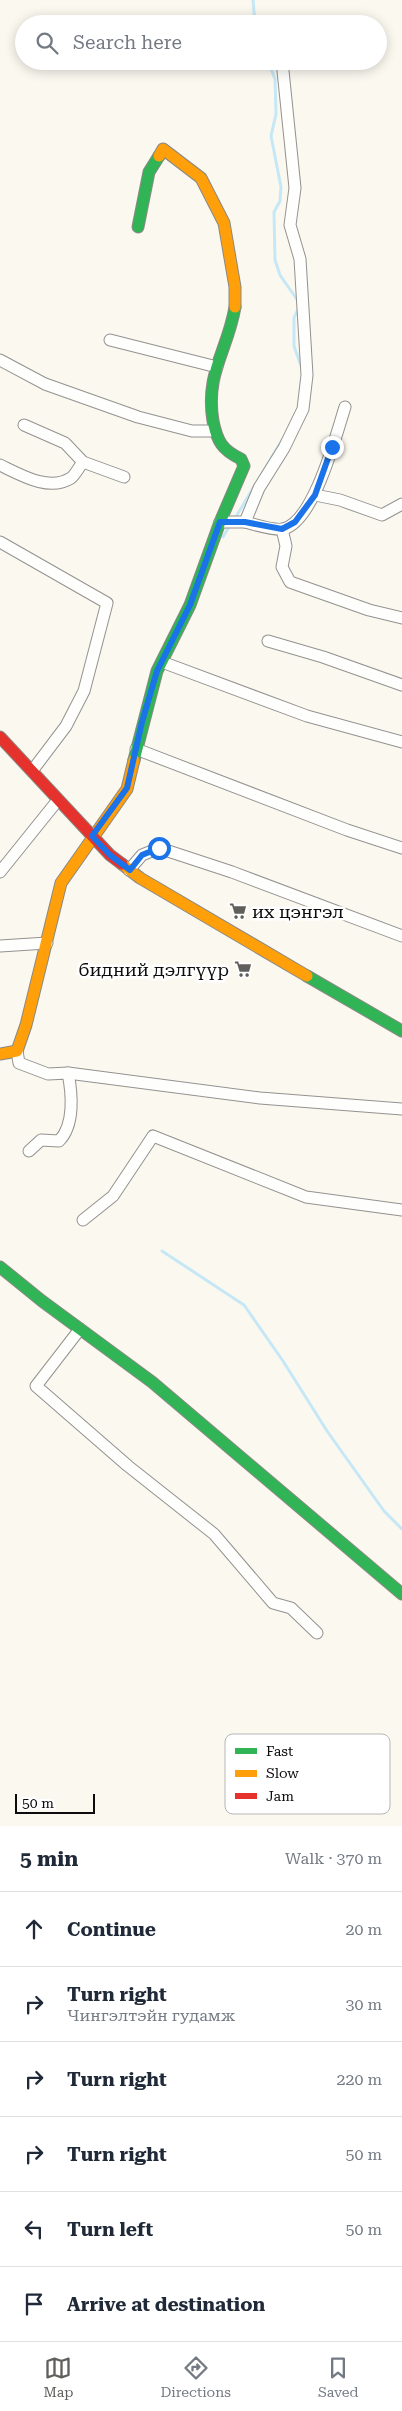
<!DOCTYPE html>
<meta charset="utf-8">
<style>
body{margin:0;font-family:"Roboto Serif",serif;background:#f6f6f7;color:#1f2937}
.scale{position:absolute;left:15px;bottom:12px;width:80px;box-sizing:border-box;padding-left:5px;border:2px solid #0c0c0c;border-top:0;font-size:14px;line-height:18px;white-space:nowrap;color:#0c0c0c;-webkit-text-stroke:4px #fff;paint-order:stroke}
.stop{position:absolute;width:15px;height:15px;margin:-11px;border:4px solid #1a73e8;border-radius:50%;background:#fff}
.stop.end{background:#1a73e8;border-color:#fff;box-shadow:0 1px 5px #0008}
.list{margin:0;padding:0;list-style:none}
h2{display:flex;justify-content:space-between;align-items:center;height:65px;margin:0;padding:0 20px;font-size:21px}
h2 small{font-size:16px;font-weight:400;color:#747a83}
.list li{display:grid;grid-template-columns:32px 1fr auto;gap:15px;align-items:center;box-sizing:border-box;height:75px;padding:0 20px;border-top:1px solid #e0e1e3}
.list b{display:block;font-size:19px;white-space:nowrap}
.list p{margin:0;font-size:16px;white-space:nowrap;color:#747a83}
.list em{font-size:16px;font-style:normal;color:#747a83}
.icon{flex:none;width:28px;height:28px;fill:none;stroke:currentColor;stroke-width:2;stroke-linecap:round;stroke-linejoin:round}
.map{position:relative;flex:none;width:402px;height:1826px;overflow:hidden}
.search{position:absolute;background:#fff;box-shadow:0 2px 12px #0003;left:15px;right:15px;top:15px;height:55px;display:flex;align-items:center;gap:12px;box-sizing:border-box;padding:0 18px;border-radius:28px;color:#747a83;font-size:19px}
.sheet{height:515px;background:#fff}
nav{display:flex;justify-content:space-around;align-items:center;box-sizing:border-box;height:70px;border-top:1px solid #e0e1e3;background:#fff;font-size:14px;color:#747a83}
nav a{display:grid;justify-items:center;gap:2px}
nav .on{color:#605f5c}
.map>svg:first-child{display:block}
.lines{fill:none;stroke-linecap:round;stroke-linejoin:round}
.stream{stroke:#c6e8f6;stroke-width:3}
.street-casing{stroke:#94928f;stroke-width:13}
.fast-casing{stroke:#8a8985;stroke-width:13}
.slow-casing{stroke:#8a8985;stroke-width:13}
.jam-casing{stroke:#8a8985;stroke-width:13}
.street{stroke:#fefefd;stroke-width:11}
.fast{stroke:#30b455;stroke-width:11}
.slow{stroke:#ff9f0a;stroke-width:11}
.jam{stroke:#e5322d;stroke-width:11}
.route{stroke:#1a73e8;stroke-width:6}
.labels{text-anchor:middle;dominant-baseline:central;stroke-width:5;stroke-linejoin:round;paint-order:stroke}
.poi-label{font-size:18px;fill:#0c0c0c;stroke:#fff;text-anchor:start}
.key{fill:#fff;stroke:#b6b6b6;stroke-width:1}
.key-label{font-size:14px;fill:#0c0c0c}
</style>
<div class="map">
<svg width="402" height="1826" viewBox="0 0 402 1826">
<rect width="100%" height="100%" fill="#fbf8f0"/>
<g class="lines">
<g class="stream">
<polyline points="253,0 255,24"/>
<polyline points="268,61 275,79 276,114 271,136 281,187 280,201 274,212 275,260 280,275 298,301"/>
<polyline points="299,307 294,318 294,346 301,366"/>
<polyline points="234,520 282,440"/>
<polyline points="223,537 230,525"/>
<polyline points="162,1251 244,1305 283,1361 327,1431 384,1511 402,1529"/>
</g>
<g class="street-casing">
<g id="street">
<polyline points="110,340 217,367"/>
<polyline points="0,360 45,384 138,417 192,431 215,431"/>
<polyline points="24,425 65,443 83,462 124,477"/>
<path d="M0 465C21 475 49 492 71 478 75 475 79 467 83 462"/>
<polyline points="315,495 340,500 382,515 402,504"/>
<polyline points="220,522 245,522 259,488 284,448 303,409 307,375 300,259 290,225 295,188 282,61"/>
<path d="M245 522C253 524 275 531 283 529 314 522 336 435 345 407"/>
<polyline points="282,529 286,546 282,567 290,582 369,610 402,618"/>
<polyline points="0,542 107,603 84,691 66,726 32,771"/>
<polyline points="268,641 323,657 402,685"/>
<polyline points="162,662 307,716 402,742"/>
<polyline points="136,749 347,830 402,848"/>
<polyline points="129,870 142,855 159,848 232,872 402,936"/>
<polyline points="0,872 58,800"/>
<polyline points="0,946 47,943"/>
<path d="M17 1051 19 1063 48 1074 68 1073C72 1093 75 1125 59 1141L41 1140 29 1151"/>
<polyline points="68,1073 260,1098 402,1109"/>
<polyline points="83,1220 113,1196 153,1136 306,1197 402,1210"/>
<polyline points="80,1329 36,1386 128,1466 214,1534 273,1603 291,1608 317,1633"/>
</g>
</g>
<g class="fast-casing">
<g id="fast">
<polyline points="138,227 149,172 159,156"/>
<path d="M134 760 157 671 190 605 220 522 244 466 241 459C222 450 217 441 213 421 205 373 228 350 235 307"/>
<polyline points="307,976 402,1031"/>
<polyline points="0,1267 42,1301 152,1382 402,1594"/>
</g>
</g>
<g class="slow-casing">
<g id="slow">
<polyline points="159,156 163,149 201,178 224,223 235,287 235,307"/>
<polyline points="122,864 140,878 307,976"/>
<polyline points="0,1054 17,1051 26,1025 61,883 127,789 134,760"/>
</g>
</g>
<g class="jam-casing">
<polyline id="jam" points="0,737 110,855 122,864"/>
</g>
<use href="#street" class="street"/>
<use href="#fast" class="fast"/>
<use href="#slow" class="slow"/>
<use href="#jam" class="jam"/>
</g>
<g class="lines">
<polyline class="route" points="159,848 142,855 130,870 110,855 92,836 127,788 142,722 157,671 190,605 220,522 245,522 282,529 295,522 315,495 332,447"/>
</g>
<defs>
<g id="supermarket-bare" transform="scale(1.35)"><path d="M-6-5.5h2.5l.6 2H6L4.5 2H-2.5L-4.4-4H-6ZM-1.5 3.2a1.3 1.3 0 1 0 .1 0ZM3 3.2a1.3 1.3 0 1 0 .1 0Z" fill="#605f5c" stroke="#fff" stroke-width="2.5" paint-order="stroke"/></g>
</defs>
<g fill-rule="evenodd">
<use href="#supermarket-bare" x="238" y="911"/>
<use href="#supermarket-bare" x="243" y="969"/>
</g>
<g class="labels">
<g class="poi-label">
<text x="252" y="911">их цэнгэл</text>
<text x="229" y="969" text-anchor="end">бидний дэлгүүр</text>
</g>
</g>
<rect x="225" y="1734" width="165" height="80" rx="8" class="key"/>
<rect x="235" y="1748" width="22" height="6" fill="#30b455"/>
<rect x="235" y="1770" width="22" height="7" fill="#ff9f0a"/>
<rect x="235" y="1793" width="22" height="6" fill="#e5322d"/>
<g class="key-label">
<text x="266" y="1756">Fast</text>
<text x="266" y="1778">Slow</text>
<text x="266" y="1801">Jam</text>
</g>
</svg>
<div class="scale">50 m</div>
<div class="stop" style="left:159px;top:848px"></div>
<div class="stop end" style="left:332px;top:447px"></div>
<div class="search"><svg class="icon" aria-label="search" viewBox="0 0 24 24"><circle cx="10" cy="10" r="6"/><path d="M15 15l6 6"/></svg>Search here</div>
</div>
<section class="sheet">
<h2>5 min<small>Walk · 370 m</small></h2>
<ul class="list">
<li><svg class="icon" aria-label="ahead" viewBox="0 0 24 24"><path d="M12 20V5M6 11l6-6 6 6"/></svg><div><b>Continue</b></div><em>20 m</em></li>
<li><svg class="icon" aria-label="right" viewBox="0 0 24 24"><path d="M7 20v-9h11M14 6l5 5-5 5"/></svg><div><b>Turn right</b><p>Чингэлтэйн гудамж</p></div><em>30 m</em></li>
<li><svg class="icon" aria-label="right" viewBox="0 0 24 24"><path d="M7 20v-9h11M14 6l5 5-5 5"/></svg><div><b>Turn right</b></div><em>220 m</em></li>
<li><svg class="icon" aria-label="right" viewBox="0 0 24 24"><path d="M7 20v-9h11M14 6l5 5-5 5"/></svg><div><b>Turn right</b></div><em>50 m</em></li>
<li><svg class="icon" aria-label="left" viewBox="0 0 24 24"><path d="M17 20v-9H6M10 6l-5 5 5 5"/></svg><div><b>Turn left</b></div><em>50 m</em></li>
<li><svg class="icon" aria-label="arrive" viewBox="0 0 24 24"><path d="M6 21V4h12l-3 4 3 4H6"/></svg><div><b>Arrive at destination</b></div></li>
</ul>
</section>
<nav>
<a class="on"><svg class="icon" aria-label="map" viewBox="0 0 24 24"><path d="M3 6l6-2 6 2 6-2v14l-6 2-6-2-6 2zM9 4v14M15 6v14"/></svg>Map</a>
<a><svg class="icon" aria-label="directions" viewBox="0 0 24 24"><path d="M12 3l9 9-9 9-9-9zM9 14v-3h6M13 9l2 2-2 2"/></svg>Directions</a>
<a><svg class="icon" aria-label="saved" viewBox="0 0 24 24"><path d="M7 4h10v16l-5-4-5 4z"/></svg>Saved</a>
</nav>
